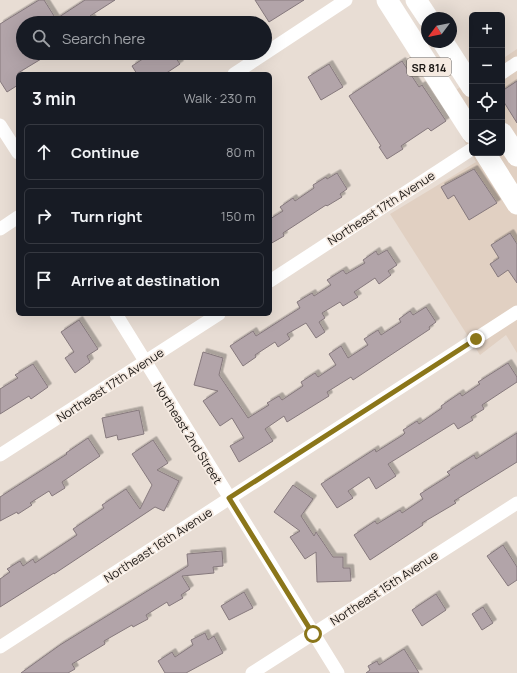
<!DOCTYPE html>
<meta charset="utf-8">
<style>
body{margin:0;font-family:Manrope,sans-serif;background:#242831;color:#f1f3f6}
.controls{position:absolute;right:12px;top:12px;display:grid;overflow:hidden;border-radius:6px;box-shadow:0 4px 16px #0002}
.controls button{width:36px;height:36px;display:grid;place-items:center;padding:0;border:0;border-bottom:1px solid #363941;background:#171b24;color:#f1f3f6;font:20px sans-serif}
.compass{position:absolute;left:421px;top:12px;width:36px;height:36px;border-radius:50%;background:#171b24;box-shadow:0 4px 16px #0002;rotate:238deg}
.stop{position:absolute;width:12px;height:12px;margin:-9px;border:3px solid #8b761a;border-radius:50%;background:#fff}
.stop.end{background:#8b761a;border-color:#fff;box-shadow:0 1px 4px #0008}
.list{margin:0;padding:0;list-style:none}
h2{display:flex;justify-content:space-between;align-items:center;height:52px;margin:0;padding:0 16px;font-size:17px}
h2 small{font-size:13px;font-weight:400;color:#9ea1a6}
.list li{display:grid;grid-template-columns:26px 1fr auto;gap:12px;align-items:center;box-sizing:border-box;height:56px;margin:0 8px 8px;padding:0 8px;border:1px solid #363941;border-radius:6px}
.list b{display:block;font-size:15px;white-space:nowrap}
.list em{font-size:13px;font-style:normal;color:#9ea1a6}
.icon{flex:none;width:22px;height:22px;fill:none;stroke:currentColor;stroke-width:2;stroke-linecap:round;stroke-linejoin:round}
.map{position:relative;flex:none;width:517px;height:673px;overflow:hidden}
.search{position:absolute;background:#171b24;box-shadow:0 4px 16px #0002;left:16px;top:16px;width:256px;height:44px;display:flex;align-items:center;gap:10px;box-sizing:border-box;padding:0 14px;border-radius:22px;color:#9ea1a6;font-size:15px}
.panel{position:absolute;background:#171b24;box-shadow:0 4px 16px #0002;left:16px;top:72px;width:256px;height:244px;border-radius:6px}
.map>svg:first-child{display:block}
.built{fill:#e1d0c2}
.building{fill:#b2a4a9;stroke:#86797d;filter:url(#shadow)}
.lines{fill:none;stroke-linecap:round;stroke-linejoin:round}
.minor{stroke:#fff;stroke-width:13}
.primary{stroke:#fff;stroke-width:21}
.route{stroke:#8b761a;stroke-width:5}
.labels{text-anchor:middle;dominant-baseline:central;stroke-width:3.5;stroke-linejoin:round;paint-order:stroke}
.shield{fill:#f5eae1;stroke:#5d5752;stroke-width:1}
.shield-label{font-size:11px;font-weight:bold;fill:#1c1815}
.street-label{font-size:12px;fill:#1c1815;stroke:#f5eae1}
</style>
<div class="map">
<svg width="517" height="673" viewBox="0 0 517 673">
<defs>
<filter id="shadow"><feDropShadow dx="3.5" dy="-3.5" stdDeviation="0" flood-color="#0004"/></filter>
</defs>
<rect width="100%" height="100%" fill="#e8ddd4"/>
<polygon class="built" points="517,49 517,353 506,335 480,355 390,214 476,162 441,100 472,79 472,153 502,153 502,59"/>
<g class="building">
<polygon points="39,0 44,0 56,19 85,0 115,0 90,16 95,23 23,23 23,53 51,53 18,73 18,85 7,92 0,81 0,24"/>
<polygon points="255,0 304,0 269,22"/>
<polygon points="152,53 172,53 180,64 165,74 137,74 132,66"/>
<polygon points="402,61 419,87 422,85 446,121 431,131 428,128 401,146 403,149 387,159 379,147 381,146 349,96"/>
<polygon points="329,64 343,87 321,100 308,77"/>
<polygon points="517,81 517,123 502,99 502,91"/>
<polygon points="474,169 497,203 469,220 454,195 448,199 441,187"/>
<polygon points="337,173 347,189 340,194 342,197 327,206 326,205 283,233 284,236 270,244 270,219 283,211 280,207 293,198 295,201 314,188 313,185 326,177 327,179"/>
<polygon points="510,233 517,244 517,283 508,270 498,277 490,264 499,258 491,245"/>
<polygon points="387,250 397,265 388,271 391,275 379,284 375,278 354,292 358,297 343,306 340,302 322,313 325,318 319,322 325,332 316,338 306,323 287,334 290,339 278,347 275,342 255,355 256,357 243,366 230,346 253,331 256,336 300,308 297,302 312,293 314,296 331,285 327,280 343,270 346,274 365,263 363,260 376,251 378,255"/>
<polygon points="426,307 436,322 429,327 430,329 353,380 351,377 327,392 329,396 287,422 284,416 265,429 273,441 239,462 230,446 244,438 232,418 220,426 203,401 218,391 194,385 203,352 223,358 219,375 248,418 269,405 267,403 279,396 282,400 303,386 301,382 315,373 318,377 336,365 329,354 341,346 348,358 368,345 364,339 378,330 381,335 401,322 399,319 410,311 413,315"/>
<polygon points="79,320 98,349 87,356 90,362 75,373 65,358 74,352 61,332"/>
<polygon points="508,363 517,377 517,382 482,405 484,409 471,417 473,420 458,429 454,423 388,464 396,476 376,489 369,477 348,491 353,498 337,508 321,484 375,449 376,452 403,435 405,433 403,430 417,421 419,424 442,408 441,406 460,393 462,396 480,384 478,382"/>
<polygon points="33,364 48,387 31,399 29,396 0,414 0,389 18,378 15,375"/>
<polygon points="139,410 144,434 118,440 117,435 106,438 102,418"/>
<polygon points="517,433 517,462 454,501 456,503 422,523 423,525 370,560 354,535 375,521 377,524 400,510 402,513 423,499 420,494 450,475 447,472 474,455 476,459"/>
<polygon points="88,438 100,456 62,482 65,488 52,496 49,491 30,503 32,505 18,514 17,512 0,521 0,497 67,454 66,453"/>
<polygon points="153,440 168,463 157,470 179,481 164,511 155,507 54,574 54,573 0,607 0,579 10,572 7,569 20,561 23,566 33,559 35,563 77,535 73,529 104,508 102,505 126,489 140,509 152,485 132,454"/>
<polygon points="293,485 313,499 301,516 314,536 316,532 333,557 343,557 343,568 350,568 351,581 317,582 316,552 305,559 290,537 300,531 274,512"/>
<polygon points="503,545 517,567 517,580 508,586 487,556"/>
<polygon points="222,551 223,566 213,567 214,573 182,576 190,589 181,595 183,598 169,606 167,602 146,615 148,619 133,627 132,625 104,641 105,644 72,664 75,669 68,673 21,673 60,645 188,566 187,554"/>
<polygon points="244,592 253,608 229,620 221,606"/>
<polygon points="436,594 446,610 422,626 412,610"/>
<polygon points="483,607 493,623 482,630 472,614"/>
<polygon points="205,633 208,640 214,636 223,653 186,673 165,673 158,661 172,652 175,657 193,645 191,640"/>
<polygon points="404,649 419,673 366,673 370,670 368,666 377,661 379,665"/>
</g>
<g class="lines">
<g class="minor">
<polyline points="502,73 517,63"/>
<polyline points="234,74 346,0"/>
<polyline points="0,125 18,153"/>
<polyline points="0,229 18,217"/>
<polyline points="270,281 472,149"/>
<polyline points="116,314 338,673"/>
<polyline points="0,455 219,314"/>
<polyline points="0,647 517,312"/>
<polyline points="252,673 517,503"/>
</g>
<g class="primary">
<polyline points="387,0 472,133"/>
<polyline points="416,0 428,18"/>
<polyline points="443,42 472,87"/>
<polyline points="502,133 517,156"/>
<polyline points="485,153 517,204"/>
</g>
</g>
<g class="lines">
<polyline class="route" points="313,634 229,498 476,339"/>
</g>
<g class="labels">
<rect class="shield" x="407" y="58" width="44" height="18" rx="3"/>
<g class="shield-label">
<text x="429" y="67">SR 814</text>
</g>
<g class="street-label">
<text transform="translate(381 208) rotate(-33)">Northeast 17th Avenue</text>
<text transform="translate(110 385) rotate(-33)">Northeast 17th Avenue</text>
<text transform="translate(188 433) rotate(58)">Northeast 2nd Street</text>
<text transform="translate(158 545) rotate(-33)">Northeast 16th Avenue</text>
<text transform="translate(384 588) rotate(-33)">Northeast 15th Avenue</text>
</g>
</g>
</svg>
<div class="controls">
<button>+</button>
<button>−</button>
<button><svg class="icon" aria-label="locate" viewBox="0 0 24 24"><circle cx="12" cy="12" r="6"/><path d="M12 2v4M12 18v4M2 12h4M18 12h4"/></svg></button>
<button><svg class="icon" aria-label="layers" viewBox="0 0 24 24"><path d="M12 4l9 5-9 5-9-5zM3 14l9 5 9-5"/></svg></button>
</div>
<svg class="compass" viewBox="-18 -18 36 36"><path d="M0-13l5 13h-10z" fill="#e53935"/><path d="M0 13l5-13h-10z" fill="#9ea1a6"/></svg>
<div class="stop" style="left:313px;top:634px"></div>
<div class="stop end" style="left:476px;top:339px"></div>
<div class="search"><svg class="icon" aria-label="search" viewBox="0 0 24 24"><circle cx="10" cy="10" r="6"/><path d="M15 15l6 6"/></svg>Search here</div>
<section class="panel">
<h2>3 min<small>Walk · 230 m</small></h2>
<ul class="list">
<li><svg class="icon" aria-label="ahead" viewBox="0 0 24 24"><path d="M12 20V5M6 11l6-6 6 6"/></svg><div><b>Continue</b></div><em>80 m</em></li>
<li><svg class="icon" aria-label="right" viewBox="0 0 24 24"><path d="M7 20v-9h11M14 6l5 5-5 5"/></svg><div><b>Turn right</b></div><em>150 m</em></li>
<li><svg class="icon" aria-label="arrive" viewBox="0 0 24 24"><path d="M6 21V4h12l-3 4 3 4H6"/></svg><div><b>Arrive at destination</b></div></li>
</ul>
</section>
</div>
